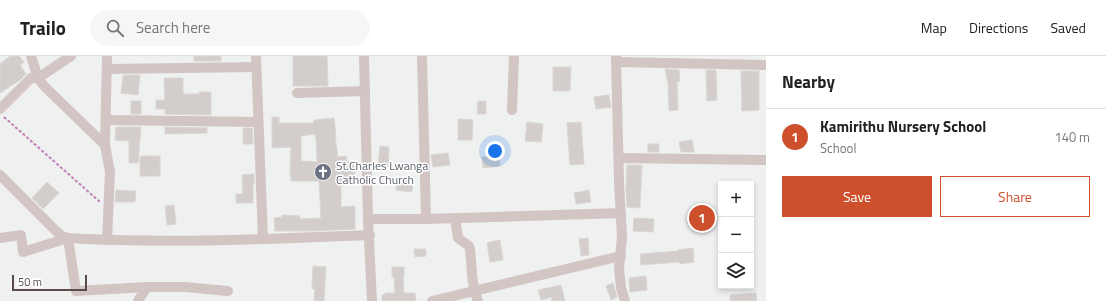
<!DOCTYPE html>
<meta charset="utf-8">
<style>
body{margin:0;font-family:"Titillium Web",sans-serif;background:#f6f6f6;color:#222}
.controls{position:absolute;right:12px;bottom:12px;display:grid;overflow:hidden;border-radius:0px;box-shadow:0 2px 6px #0003}
.controls button{width:36px;height:36px;display:grid;place-items:center;padding:0;border:0;border-bottom:1px solid #e0e0e0;background:#fff;color:#222;font:20px sans-serif}
.scale{position:absolute;left:12px;bottom:10px;width:75px;box-sizing:border-box;padding-left:4px;border:2px solid #5a4b49;border-top:0;font-size:11px;line-height:14px;white-space:nowrap;color:#5a4b49;-webkit-text-stroke:3px #fff;paint-order:stroke}
.you{position:absolute;left:495px;top:95px;width:14px;height:14px;margin:-10px;border:3px solid #fff;border-radius:50%;background:#1a73e8;box-shadow:0 0 0 6px #1a73e833}
.badge{display:grid;place-items:center;width:26px;height:26px;border-radius:50%;background:#ce4f2c;color:#fff;font-size:13px;font-weight:700}
.pin{position:absolute;translate:-50% -50%;border:2px solid #fff;box-shadow:0 1px 4px #0006}
.list{margin:0;padding:0;list-style:none}
h2{display:flex;justify-content:space-between;align-items:center;height:52px;margin:0;padding:0 16px;font-size:17px}
h2 small{font-size:13px;font-weight:400;color:#767676}
.list li{display:grid;grid-template-columns:26px 1fr auto;gap:12px;align-items:center;box-sizing:border-box;height:56px;padding:0 16px;border-top:1px solid #e0e0e0}
.list b{display:block;font-size:15px;white-space:nowrap}
.list p{margin:0;font-size:13px;white-space:nowrap;color:#767676}
.list em{font-size:13px;font-style:normal;color:#767676}
.actions{display:flex;gap:8px;padding:12px 16px}
.actions a{flex:1;padding:9px 0;border:1px solid #ce4f2c;border-radius:0px;text-align:center;font-size:14px;color:#ce4f2c}
.actions .main{background:#ce4f2c;color:#fff}
.icon{flex:none;width:22px;height:22px;fill:none;stroke:currentColor;stroke-width:2;stroke-linecap:round;stroke-linejoin:round}
.map{position:relative;flex:none;width:766px;height:245px;overflow:hidden}
header{display:flex;align-items:center;gap:24px;box-sizing:border-box;height:56px;padding:0 20px;background:#fff;border-bottom:1px solid #e0e0e0}
header strong{font-size:19px}
nav{display:flex;gap:22px;margin-inline-start:auto;font-size:14px}
.search{width:280px;height:36px;background:#f6f6f6;display:flex;align-items:center;gap:10px;box-sizing:border-box;padding:0 14px;border-radius:22px;color:#767676;font-size:15px}
main{display:flex}
aside{flex:1;background:#fff}
.map>svg:first-child{display:block}
.building{fill:#d3cecc;stroke:#dad6d3;fill-rule:evenodd}
.lines{fill:none;stroke-linecap:round;stroke-linejoin:round}
.path{stroke:#c57db9;stroke-width:2;stroke-dasharray:3 2;stroke-linecap:butt}
.minor{stroke:#d2c5c4;stroke-width:10}
.labels{text-anchor:middle;dominant-baseline:central;stroke-width:3;stroke-linejoin:round;paint-order:stroke}
.worship-label{font-size:12px;fill:#5b616d;stroke:#fff;text-anchor:start}
</style>
<header>
<strong>Trailo</strong>
<div class="search"><svg class="icon" aria-label="search" viewBox="0 0 24 24"><circle cx="10" cy="10" r="6"/><path d="M15 15l6 6"/></svg>Search here</div>
<nav><a>Map</a><a>Directions</a><a>Saved</a></nav>
</header>
<main>
<div class="map">
<svg width="766" height="245" viewBox="0 0 766 245">
<rect width="100%" height="100%" fill="#eff1f0"/>
<g class="building">
<polygon points="10,0 19,0 24,6 20,9 26,18 20,24 0,37 0,8"/>
<rect x="194" y="0" width="27" height="5"/>
<polygon points="293,0 327,0 328,30 293,30"/>
<polygon points="553,11 571,11 570,35 553,35"/>
<polygon points="665,13 679,14 680,25 677,26 678,54 669,55 668,27"/>
<polygon points="706,14 716,14 717,44 707,45"/>
<polygon points="741,15 759,15 759,54 742,55"/>
<polygon points="123,19 140,19 138,39 121,37"/>
<polygon points="164,22 183,22 183,38 199,38 199,36 211,36 211,59 165,58 165,53 156,53 156,44 165,44"/>
<polygon points="609,39 611,51 596,53 594,41"/>
<rect x="131" y="45" width="10" height="13"/>
<polygon points="478,45 486,45 486,58 477,58"/>
<path d="M272 61H279V67H314V64L334 62 336 81H335L338 101 346 100 347 106H353L355 117 353 125 341 126V151L355 150V173L312 175H275L274 162 282 161V159L300 160V163L321 162 319 125H291L290 115 291 91 272 92ZM315 78 316 83 317 106 301 105V80Z"/>
<polygon points="458,63 473,64 472,84 458,84"/>
<polygon points="527,66 543,68 541,86 525,85"/>
<polygon points="581,66 584,108 570,109 567,67"/>
<polygon points="116,71 141,71 138,107 129,107 129,85 115,84"/>
<polygon points="165,71 207,72 207,77 165,78"/>
<polygon points="243,72 252,72 253,88 243,88"/>
<polygon points="692,84 694,96 681,96 679,86"/>
<rect x="648" y="88" width="11" height="8"/>
<polygon points="380,90 389,91 388,111 378,110"/>
<polygon points="448,97 450,109 433,111 431,99"/>
<polygon points="499,99 500,110 483,112 482,101"/>
<rect x="140" y="100" width="20" height="20"/>
<polygon points="627,109 642,109 640,152 627,151 626,132"/>
<polygon points="254,118 254,128 253,128 253,147 236,147 236,138 243,138 242,119"/>
<polygon points="397,121 413,123 412,136 396,134"/>
<polygon points="47,126 59,137 43,153 32,142"/>
<polygon points="116,134 136,135 135,146 115,146"/>
<polygon points="589,134 591,146 576,148 574,137"/>
<polygon points="174,149 176,168 167,169 165,150"/>
<polygon points="634,162 654,163 653,176 633,175"/>
<polygon points="588,182 589,199 581,200 579,183"/>
<polygon points="500,184 503,204 490,206 487,187"/>
<polygon points="693,192 694,206 680,208 679,206 641,209 640,198 678,195 678,194"/>
<polygon points="414,193 426,193 426,200 415,201"/>
<polygon points="313,210 326,211 324,245 314,245 315,232 312,233"/>
<polygon points="392,211 404,211 404,221 403,221 404,237 415,237 416,245 382,245 382,239 385,238 385,237 395,237 394,221 392,221"/>
<polygon points="646,220 647,234 630,236 629,222"/>
<polygon points="613,227 617,241 611,244 606,230"/>
<polygon points="561,229 565,245 552,245 551,241 541,244 538,234"/>
<polygon points="756,237 757,245 730,245 730,239"/>
</g>
<g class="lines">
<polyline class="path" points="4,61 100,146"/>
<g class="minor">
<polyline points="31,0 38,22 45,31 105,89"/>
<polyline points="256,0 263,183"/>
<polyline points="364,0 368,163 372,245"/>
<polyline points="422,0 426,163"/>
<polyline points="616,0 619,126 622,181 619,212 621,232 625,245"/>
<polyline points="616,6 766,9"/>
<polyline points="107,13 256,11"/>
<polyline points="297,37 365,35"/>
<polyline points="0,53 31,22 38,22 71,0"/>
<polyline points="512,54 514,0"/>
<polyline points="106,64 258,66"/>
<polyline points="619,102 766,104"/>
<path d="M0 119 57 176 62 180 68 182C169 188 269 183 370 179"/>
<path d="M455 162 458 182 469 190 470 193C472 211 471 229 478 245"/>
<polyline points="368,163 426,163 621,157"/>
<polyline points="0,182 21,179 23,196 68,182 76,235 147,231"/>
<polyline points="107,184 110,116 105,89 107,0"/>
<polyline points="138,245 147,231 185,231 228,235"/>
<polyline points="432,245 621,200"/>
</g>
</g>
<defs>
<g id="church-disc" transform="scale(0.9)"><circle r="9.5" fill="#6b7280" stroke="#fff"/><path d="M-1.2-6h2.4v3.5h3.3v2.4h-3.3V6h-2.4V-.1h-3.3v-2.4h3.3Z" fill="#fff"/></g>
</defs>
<g fill-rule="evenodd">
<use href="#church-disc" x="323" y="116"/>
</g>
<g class="labels">
<g class="worship-label">
<text x="336" y="109">St.Charles Lwanga<tspan x="336" dy="14">Catholic Church</tspan></text>
</g>
</g>
</svg>
<div class="controls">
<button>+</button>
<button>−</button>
<button><svg class="icon" aria-label="layers" viewBox="0 0 24 24"><path d="M12 4l9 5-9 5-9-5zM3 14l9 5 9-5"/></svg></button>
</div>
<div class="scale">50 m</div>
<div class="you"></div>
<div class="pin badge" style="left:702px;top:162px">1</div>
</div>
<aside>
<h2>Nearby<small></small></h2>
<ul class="list">
<li><span class="badge">1</span><div><b>Kamirithu Nursery School</b><p>School</p></div><em>140 m</em></li>
</ul>
<div class="actions"><a class="main">Save</a><a>Share</a></div>
</aside>
</main>
